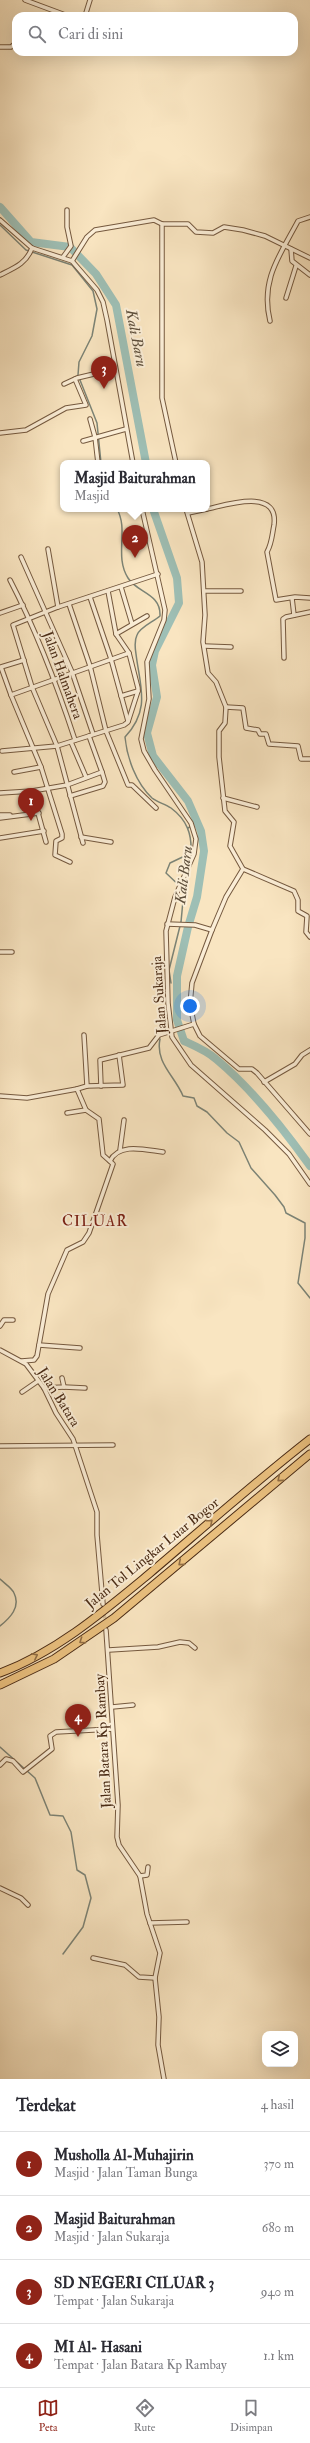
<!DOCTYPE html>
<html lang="id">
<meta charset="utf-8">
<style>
body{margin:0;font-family:"IM FELL Double Pica",serif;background:#f7f7f7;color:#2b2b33}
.controls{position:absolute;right:12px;bottom:12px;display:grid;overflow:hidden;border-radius:8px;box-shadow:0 4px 16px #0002}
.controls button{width:36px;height:36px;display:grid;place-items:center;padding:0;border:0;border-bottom:1px solid #e1e1e2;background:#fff;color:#2b2b33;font:20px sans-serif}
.you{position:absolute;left:190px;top:1006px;width:14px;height:14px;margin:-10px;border:3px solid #fff;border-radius:50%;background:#1a73e8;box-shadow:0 0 0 6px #1a73e833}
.badge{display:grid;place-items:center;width:26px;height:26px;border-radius:50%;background:#8f2418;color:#fff;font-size:13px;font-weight:700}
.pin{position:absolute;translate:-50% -33px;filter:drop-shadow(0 1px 2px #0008)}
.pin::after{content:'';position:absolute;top:21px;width:14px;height:12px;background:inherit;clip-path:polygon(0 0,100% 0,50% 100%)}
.popup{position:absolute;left:60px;top:460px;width:150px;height:52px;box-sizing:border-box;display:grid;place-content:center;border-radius:8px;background:#fff;filter:drop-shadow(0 1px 3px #0005);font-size:13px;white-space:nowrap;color:#7c7c81}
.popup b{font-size:15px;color:#2b2b33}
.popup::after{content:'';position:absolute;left:50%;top:100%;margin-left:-8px;border:8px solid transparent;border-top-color:#fff}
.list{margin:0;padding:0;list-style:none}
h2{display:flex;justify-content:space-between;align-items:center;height:52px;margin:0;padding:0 16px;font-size:17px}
h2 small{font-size:13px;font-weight:400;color:#7c7c81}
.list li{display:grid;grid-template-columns:26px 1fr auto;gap:12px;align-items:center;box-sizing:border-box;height:64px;padding:0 16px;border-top:1px solid #e1e1e2}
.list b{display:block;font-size:15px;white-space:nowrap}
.list p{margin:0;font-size:13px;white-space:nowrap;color:#7c7c81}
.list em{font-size:13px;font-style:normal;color:#7c7c81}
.icon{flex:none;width:22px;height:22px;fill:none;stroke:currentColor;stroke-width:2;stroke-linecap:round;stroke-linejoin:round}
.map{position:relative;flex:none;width:310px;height:2079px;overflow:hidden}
.search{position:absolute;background:#fff;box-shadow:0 4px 16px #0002;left:12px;right:12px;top:12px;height:44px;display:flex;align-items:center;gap:10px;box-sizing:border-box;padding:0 14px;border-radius:12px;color:#7c7c81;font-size:15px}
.sheet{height:308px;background:#fff}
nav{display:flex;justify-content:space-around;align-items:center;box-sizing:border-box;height:56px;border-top:1px solid #e1e1e2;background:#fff;font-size:11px;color:#7c7c81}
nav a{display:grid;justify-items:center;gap:2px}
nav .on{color:#8f2418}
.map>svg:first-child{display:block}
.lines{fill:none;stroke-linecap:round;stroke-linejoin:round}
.stream{stroke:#7c8375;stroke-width:1.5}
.river{stroke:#9ebfb5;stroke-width:8}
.minor-tunnel{stroke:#d6c09e;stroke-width:3.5;stroke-dasharray:3.5 2;stroke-linecap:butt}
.minor-casing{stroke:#75593f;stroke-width:5.5}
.motorway-casing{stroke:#492a14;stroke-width:9}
.minor{stroke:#fbeed7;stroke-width:3.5}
.motorway{stroke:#ecc280;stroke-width:7}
.oneway{stroke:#926e45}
.labels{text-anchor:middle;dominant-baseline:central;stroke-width:4;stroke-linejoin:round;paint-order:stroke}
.street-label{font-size:14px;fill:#492a14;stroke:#fbeed7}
.water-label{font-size:15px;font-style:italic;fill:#5e4f3c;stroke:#fbeed7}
.neighbourhood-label{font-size:15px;letter-spacing:1px;fill:#7a1f14;stroke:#fbeed7}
</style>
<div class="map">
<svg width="310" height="2079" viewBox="0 0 310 2079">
<rect width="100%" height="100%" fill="#f9e5c1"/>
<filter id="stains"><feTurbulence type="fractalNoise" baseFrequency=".005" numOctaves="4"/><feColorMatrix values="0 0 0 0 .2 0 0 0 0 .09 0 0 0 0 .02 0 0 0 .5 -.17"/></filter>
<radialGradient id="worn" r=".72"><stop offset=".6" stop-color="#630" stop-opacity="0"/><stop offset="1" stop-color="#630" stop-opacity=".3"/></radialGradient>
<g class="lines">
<g class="stream">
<polyline points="0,225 26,250 72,265 93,291 97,309 92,336 79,362 78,375 97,423 101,463"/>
<path d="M117 509C129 530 114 556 128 578 137 593 161 593 160 616 153 622 140 627 137 635 134 641 135 648 136 654 140 687 151 709 125 737 127 758 136 783 152 798 157 802 165 804 171 808 187 820 192 834 191 853L170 863 166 873 184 890 181 922 169 970 171 983"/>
<polyline points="188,828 197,823"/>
<polyline points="164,1027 167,1012"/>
<path d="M160 1039C155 1063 175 1076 183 1096L194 1098 197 1106 207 1112 227 1133 239 1142 251 1168 275 1195 284 1207 286 1213 305 1223V1238L298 1283 310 1298"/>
<path d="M0 1579C4 1583 12 1588 14 1593 21 1607 10 1618 0 1626"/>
<polyline points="0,1747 35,1778 50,1815 63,1816 71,1832 77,1870 85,1875 91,1898 83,1927 63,1954"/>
</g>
<g class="river">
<polyline points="0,207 31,242 70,247 96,274 116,305 146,463"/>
<path d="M153 509 177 578 179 603 155 651 152 665 157 697 147 733 153 756 188 801 201 831 204 851 197 897 188 927 177 976V1020L184 1041C195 1046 207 1051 216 1059 252 1089 283 1128 310 1166"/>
</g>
<polyline class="minor-tunnel" points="103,1604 106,1630"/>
<g class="minor-casing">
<g id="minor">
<polyline points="25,0 68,16"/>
<polyline points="85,16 90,0"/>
<polyline points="0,47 11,47 16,43"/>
<polyline points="0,220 32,248 72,261 97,290 103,302 107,320 133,463"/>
<polyline points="162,224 188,224 196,232 213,233 224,227 243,230 265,236 310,258"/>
<polyline points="291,249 292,261 310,275"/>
<polyline points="63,257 71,246 67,227 67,210"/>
<polyline points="72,261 87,237 95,230 154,220 162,224 162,398 176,463"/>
<path d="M0 275C14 268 26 264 32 248"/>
<polyline points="286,298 296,266"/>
<path d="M270 321C260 280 280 255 298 221L310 217"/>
<polyline points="64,384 77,378 115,369"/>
<polyline points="90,419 95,437 98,463"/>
<polyline points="0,433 26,430 66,408 86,405 75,379"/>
<polyline points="83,441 126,429"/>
<polyline points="142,509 165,610 164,620 147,662 149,699 141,739 144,751 155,770 191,823 196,839 194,854 175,897 166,931 168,1003 172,1037 191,1065 265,1130 289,1154 310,1184"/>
<polyline points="186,509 202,562 205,615 203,642 208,673 216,682 226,707 225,723 219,731 219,757 225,811 234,822 230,846 243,869 226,897 212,930 192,983 190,1004 194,1024 200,1036 239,1069 252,1069 257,1073 310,1134"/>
<path d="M207 509C226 505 279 487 274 525 272 535 272 543 267 552L276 600 295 597 310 598"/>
<polyline points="188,513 207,509"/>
<polyline points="48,549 58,607"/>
<polyline points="21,557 72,672 93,734"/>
<path d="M10 580C37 632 57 685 75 740"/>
<polyline points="121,587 132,624"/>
<polyline points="108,591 116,634 129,653 138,688 138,691 121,696"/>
<polyline points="204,591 241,591"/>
<polyline points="90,597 111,659 128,721"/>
<polyline points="292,598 294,615"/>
<polyline points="69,604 90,666 106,731 128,785 132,785 156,808"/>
<polyline points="0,613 23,605"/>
<polyline points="116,634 147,616"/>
<polyline points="204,646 231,647"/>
<polyline points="284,658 283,619 286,617 310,612"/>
<polyline points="11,695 1,667 24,660"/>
<polyline points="226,707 243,708 246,728 258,730 260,734 266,734 269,744 298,746 301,759 310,759"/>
<polyline points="71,742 86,777"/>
<polyline points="2,751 57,746 124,725 128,722 138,691"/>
<polyline points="14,772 41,767"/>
<polyline points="32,791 46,842"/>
<polyline points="0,793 32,791 67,785 102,772 89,736"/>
<polyline points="70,796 103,786 105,782 102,772"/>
<polyline points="223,798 257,807"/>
<polyline points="0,815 10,815"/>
<polyline points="0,818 39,813"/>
<polyline points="81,837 111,842"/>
<polyline points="0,838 44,831"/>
<polyline points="83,843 57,746 32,687 13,625 58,607 158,574"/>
<polyline points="70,862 55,855 56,841 62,838 62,834 41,767 11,695 129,653"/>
<polyline points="243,869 294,891 298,900 298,911 307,916 306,932 310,937"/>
<polyline points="167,924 195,925 212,930"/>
<polyline points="0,952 12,952"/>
<polyline points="84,1035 87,1086"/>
<polyline points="264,1082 295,1064 302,1055 310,1050"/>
<polyline points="101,1086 100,1060 149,1048 159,1035 194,1024"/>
<polyline points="77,1089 87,1086 123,1085 119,1055"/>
<polyline points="0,1096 27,1098 77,1089 86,1110 99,1119 103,1155 113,1164 89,1233 83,1242 67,1250 48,1294 37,1356 34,1360 22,1361"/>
<polyline points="67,1113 86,1110"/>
<polyline points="120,1150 124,1120"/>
<path d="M110 1161C119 1142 146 1150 163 1152"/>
<polyline points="0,1326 4,1320 13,1320"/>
<polyline points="39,1345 80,1348"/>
<polyline points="0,1350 26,1364 44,1388 56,1413 73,1439 97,1512 97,1535 103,1604"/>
<polyline points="64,1387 85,1388"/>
<polyline points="44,1388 64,1387 62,1378"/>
<polyline points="22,1392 38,1381"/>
<polyline points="0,1446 113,1445"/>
<polyline points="106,1630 118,1805 117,1837 119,1845 140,1876 147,1914 160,1953 155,1978 159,2017 158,2045 164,2079"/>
<polyline points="109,1650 158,1647 180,1642 189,1643 195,1648"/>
<polyline points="112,1707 133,1705"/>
<polyline points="0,1765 6,1759 13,1761 23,1772 52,1749 50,1736 56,1732 112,1729"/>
<polyline points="140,1876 147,1875 148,1867"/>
<polyline points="0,1888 21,1898 28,1905"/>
<polyline points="150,1923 187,1922"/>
<polyline points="93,1958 125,1965 139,1977 155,1978"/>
</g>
</g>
<g class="motorway-casing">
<g id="motorway">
<path d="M0 1673C56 1652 103 1612 149 1574 202 1529 255 1482 310 1439"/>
<polyline points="0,1685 54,1659 114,1618 310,1454"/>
</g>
</g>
<use href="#minor" class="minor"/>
<use href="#motorway" class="motorway"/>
</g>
<defs><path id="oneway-chevron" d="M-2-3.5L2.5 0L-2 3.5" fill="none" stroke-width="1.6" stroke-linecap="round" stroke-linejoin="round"/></defs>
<g class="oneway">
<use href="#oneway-chevron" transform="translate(280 1479) rotate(140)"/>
<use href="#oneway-chevron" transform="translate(210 1522) rotate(-40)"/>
<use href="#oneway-chevron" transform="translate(181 1563) rotate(140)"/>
<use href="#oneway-chevron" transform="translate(82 1641) rotate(146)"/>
<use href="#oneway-chevron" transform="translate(35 1656) rotate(-27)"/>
</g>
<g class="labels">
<g class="street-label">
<text transform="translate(63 675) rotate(70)">Jalan Halmahera</text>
<text transform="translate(159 995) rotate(-94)">Jalan Sukaraja</text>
<text transform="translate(59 1397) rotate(58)">Jalan Batara</text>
<text transform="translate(152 1553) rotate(-39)">Jalan Tol Lingkar Luar Bogor</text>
<text transform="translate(103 1741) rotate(-93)">Jalan Batara Kp Rambay</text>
</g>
<g class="water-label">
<text transform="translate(136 338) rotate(79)">Kali Baru</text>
<text transform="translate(184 875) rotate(-83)">Kali Baru</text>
</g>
<g class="neighbourhood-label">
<text x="95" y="1221">CILUAR</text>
</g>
</g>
<rect width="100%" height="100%" filter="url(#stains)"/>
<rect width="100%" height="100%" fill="url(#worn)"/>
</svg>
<div class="controls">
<button><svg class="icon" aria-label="layers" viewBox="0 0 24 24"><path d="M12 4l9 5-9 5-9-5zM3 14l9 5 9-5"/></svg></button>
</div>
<div class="you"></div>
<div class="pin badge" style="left:31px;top:821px">1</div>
<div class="pin badge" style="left:135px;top:558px">2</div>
<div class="popup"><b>Masjid Baiturahman</b>Masjid</div>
<div class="pin badge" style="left:104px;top:389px">3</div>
<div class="pin badge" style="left:78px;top:1737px">4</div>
<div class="search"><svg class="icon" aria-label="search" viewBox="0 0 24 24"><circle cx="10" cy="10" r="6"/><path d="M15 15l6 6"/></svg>Cari di sini</div>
</div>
<section class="sheet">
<h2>Terdekat<small>4 hasil</small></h2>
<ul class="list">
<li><span class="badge">1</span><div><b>Musholla Al-Muhajirin</b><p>Masjid · Jalan Taman Bunga</p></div><em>370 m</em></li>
<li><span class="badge">2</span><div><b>Masjid Baiturahman</b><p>Masjid · Jalan Sukaraja</p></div><em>680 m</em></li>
<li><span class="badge">3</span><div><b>SD NEGERI CILUAR 3</b><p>Tempat · Jalan Sukaraja</p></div><em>940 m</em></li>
<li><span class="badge">4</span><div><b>MI Al- Hasani</b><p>Tempat · Jalan Batara Kp Rambay</p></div><em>1.1 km</em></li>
</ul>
</section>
<nav>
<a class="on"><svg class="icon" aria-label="map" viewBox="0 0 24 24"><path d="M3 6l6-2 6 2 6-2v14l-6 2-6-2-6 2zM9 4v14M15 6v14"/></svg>Peta</a>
<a><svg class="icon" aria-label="directions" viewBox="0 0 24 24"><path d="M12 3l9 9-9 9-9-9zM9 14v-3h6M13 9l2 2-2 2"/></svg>Rute</a>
<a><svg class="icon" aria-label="saved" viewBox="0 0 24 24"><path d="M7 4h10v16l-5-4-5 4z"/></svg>Disimpan</a>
</nav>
